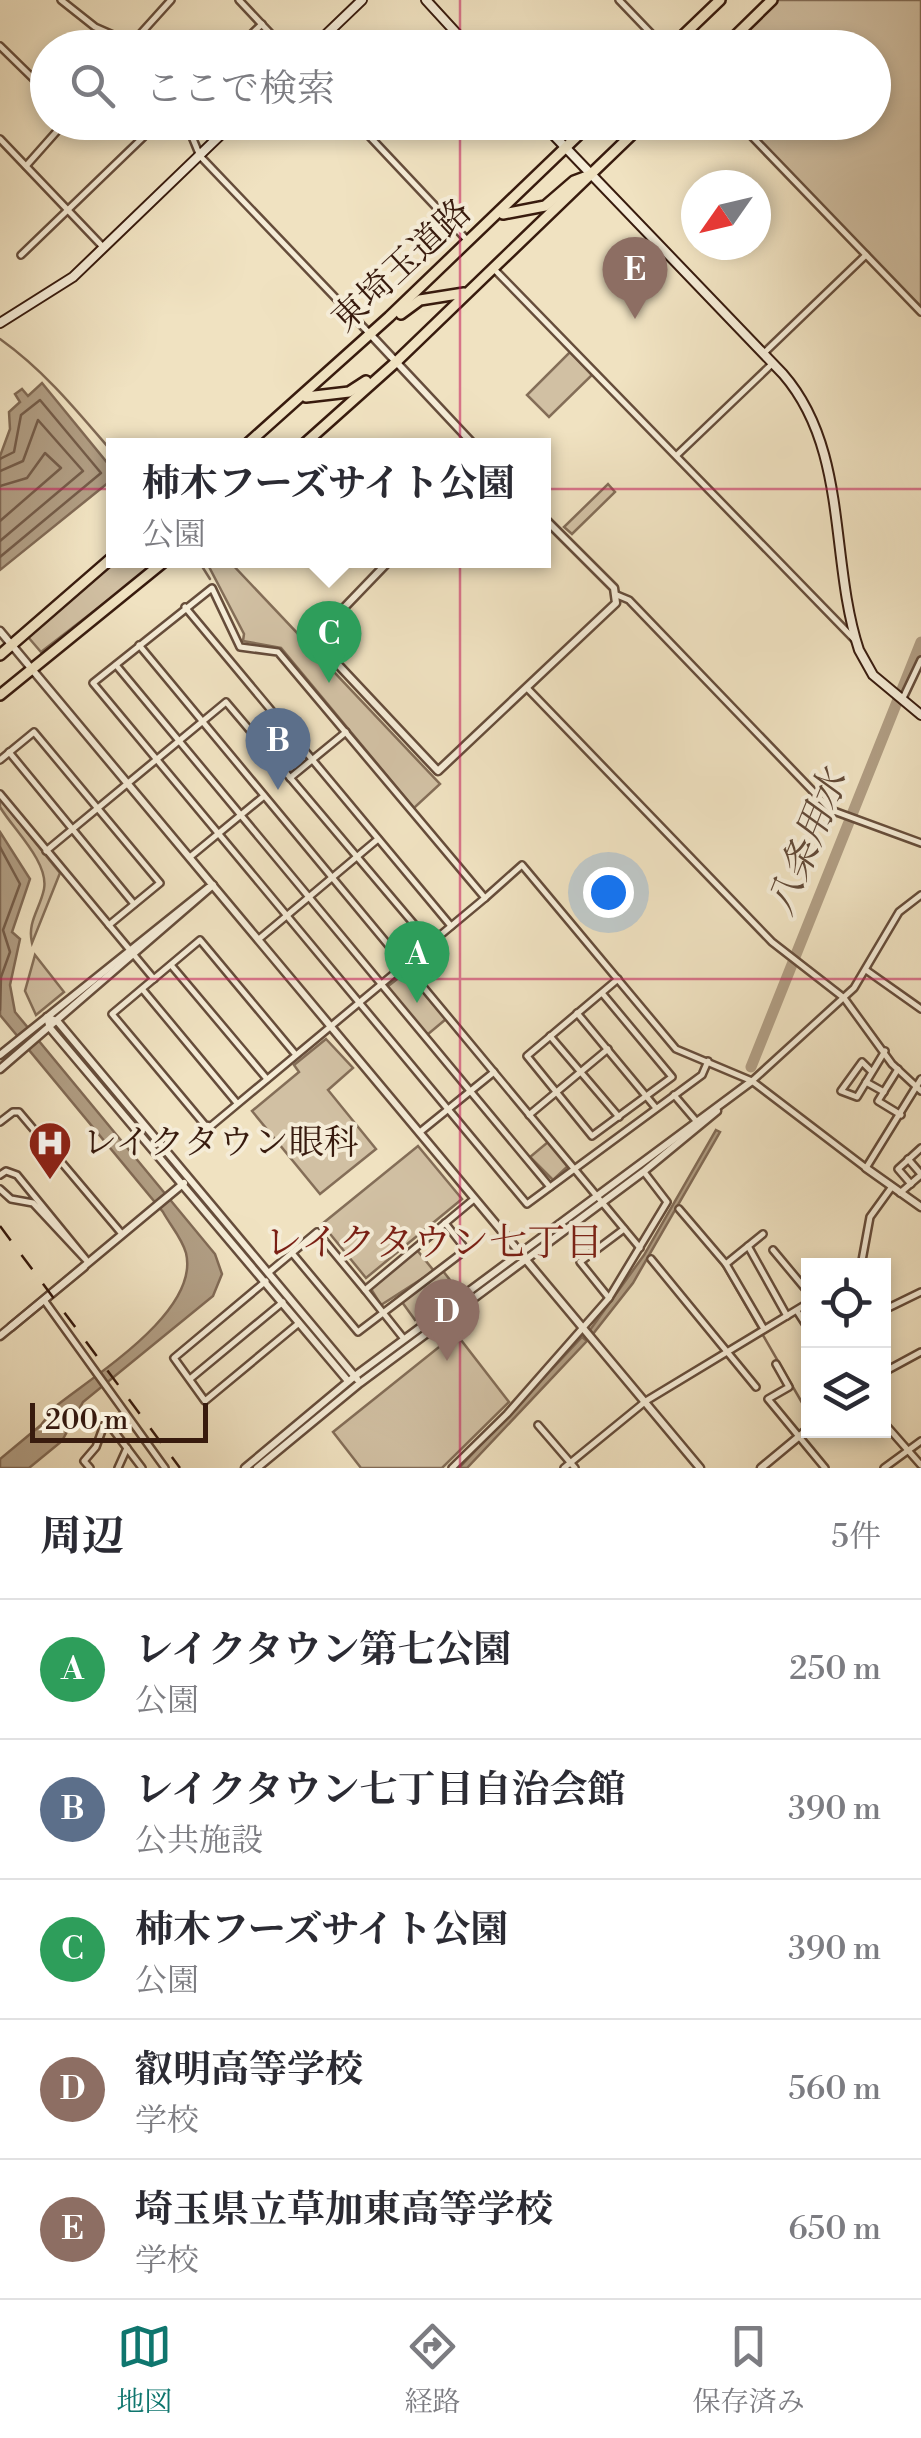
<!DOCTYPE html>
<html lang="ja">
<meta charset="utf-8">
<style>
body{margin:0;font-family:"Libre Bodoni","Noto Serif JP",serif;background:#f2f2f3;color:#2b2b33}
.controls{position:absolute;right:30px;bottom:30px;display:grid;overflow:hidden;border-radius:0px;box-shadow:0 5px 15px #0003}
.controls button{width:90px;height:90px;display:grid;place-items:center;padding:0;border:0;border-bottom:2px solid #e1e1e2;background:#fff;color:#2b2b33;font:50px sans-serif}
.compass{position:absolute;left:681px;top:170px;width:90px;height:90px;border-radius:50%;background:#fff;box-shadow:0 5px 15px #0003;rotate:236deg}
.scale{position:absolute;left:30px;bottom:25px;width:178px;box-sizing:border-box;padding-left:10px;border:5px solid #381b0e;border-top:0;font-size:28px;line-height:35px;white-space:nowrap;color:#381b0e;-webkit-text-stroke:8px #f5ecd7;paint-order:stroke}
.you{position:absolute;left:608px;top:892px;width:35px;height:35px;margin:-25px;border:8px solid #fff;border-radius:50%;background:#1a73e8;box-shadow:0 0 0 15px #1a73e833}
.badge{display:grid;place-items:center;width:65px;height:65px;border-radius:50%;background:#0f766e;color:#fff;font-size:32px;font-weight:700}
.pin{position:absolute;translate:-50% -82px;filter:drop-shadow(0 2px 5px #0008)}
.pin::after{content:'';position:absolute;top:52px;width:35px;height:30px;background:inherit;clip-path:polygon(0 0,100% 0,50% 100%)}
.popup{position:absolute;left:106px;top:438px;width:445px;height:130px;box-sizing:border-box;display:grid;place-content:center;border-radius:0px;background:#fff;filter:drop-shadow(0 2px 8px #0005);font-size:32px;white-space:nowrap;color:#7c7c81}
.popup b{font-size:38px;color:#2b2b33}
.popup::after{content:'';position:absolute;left:50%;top:100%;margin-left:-20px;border:20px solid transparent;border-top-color:#fff}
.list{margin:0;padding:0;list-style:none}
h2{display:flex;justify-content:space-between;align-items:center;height:130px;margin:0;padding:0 40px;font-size:42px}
h2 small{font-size:32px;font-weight:400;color:#7c7c81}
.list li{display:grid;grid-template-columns:65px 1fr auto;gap:30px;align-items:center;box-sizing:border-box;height:140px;padding:0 40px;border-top:2px solid #e1e1e2}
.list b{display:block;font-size:38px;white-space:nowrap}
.list p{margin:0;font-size:32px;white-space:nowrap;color:#7c7c81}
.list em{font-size:32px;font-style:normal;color:#7c7c81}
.icon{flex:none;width:55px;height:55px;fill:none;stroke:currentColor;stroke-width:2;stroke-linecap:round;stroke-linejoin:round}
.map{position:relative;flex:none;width:921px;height:1468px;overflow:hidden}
.search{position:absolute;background:#fff;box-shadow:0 5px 15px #0003;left:30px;right:30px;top:30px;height:110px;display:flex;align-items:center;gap:25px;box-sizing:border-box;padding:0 35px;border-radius:55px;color:#7c7c81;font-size:38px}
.sheet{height:830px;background:#fff}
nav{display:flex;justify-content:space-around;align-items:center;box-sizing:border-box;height:140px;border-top:2px solid #e1e1e2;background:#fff;font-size:28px;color:#7c7c81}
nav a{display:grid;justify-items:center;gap:5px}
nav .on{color:#0f766e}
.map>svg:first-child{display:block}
.green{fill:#d1c0a3;stroke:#846e58;stroke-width:2.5}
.water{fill:#b19e84;stroke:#816a55;stroke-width:2.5}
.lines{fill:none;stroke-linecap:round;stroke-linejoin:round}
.shore{stroke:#745c49;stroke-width:2.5}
.stream{stroke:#816a55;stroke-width:2.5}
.river{stroke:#b19e84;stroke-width:11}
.minor-casing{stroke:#664d3b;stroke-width:10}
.tertiary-casing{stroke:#664d3b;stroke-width:11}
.secondary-casing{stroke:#381b0e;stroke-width:12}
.trunk-casing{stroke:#381b0e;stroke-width:14}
.minor{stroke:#f5ecd7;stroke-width:5}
.tertiary{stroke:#f5ecd7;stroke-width:6}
.secondary{stroke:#f5ecd7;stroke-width:8}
.trunk{stroke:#f0e2c1;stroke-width:9}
.rail{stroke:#381b0e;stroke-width:2.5;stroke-dasharray:18 18;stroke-linecap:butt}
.grid{fill:none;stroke:#c2185b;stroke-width:2.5;stroke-opacity:0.55}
.labels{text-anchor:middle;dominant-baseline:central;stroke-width:8;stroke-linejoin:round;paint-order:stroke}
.street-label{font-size:35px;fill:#381b0e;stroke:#f5ecd7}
.poi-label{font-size:35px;fill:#381b0e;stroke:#f5ecd7;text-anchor:start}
.water-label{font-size:38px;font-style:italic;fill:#624937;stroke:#f5ecd7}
.neighbourhood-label{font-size:38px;fill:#7a1f14;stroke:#f5ecd7}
</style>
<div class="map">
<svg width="921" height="1468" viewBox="0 0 921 1468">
<rect width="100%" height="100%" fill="#f0e2c1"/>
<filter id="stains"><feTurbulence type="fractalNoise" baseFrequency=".002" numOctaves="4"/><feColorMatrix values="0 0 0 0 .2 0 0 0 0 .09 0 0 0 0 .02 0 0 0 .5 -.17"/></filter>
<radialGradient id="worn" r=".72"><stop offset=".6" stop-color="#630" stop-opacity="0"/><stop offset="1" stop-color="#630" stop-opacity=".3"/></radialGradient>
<g class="green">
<polygon points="776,0 921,0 921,309 742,123 874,122 874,48 727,48"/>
<polygon points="570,352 592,375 549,417 527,395"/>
<polygon points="608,484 615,492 572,534 564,527"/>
<polygon points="116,561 155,564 41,652 28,637"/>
<polygon points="206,561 229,561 440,784 414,808 281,648 243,641 244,634"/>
<path d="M0 799 60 873 32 943C27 922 40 909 44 889 49 862 13 829 0 807Z"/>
<polygon points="35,955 64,992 36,1015 25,991"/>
<polygon points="406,972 446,1019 427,1035 387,987"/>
<polygon points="326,1039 353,1068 328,1090 376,1149 320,1194 252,1111 299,1072 294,1065"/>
<polygon points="548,1142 568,1166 553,1180 530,1157"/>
<polygon points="418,1146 462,1199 366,1278 322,1224"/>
<polygon points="417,1250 434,1271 381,1305 371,1289"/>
<polygon points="443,1271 457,1289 415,1320 402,1302"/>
<polygon points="449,1339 461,1340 509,1402 442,1468 361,1468 333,1432"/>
</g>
<g class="water">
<polygon points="42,383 109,465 114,478 0,570 0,456 10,429 9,412 20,402 15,394 22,389 28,396"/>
<path d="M0 832 30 879 12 932 20 939 10 985 15 1012 215 1254 222 1274 213 1296 83 1402 62 1441 29 1468H0V1459L41 1425 56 1406C96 1374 200 1311 186 1253 182 1238 170 1225 163 1212L0 1015Z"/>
<polygon points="716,1130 720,1132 633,1283 593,1334 590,1330 644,1255"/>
<polygon points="582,1337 587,1341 467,1468 459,1468"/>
</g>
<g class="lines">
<g class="shore">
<polyline points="0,459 14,452 21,415 40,400 101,473 0,557"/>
<polyline points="0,471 23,461 38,420 83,471 0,541"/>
<polyline points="0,486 27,478 45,453 61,468 0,521"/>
<polyline points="0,847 20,884 3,930 10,952 1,977 0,1010"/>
</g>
<g class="stream">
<path d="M0 339C45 371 78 412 114 454"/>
<polyline points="198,560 210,579"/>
<polyline points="679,1213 723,1266 808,1413"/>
</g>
<polyline class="river" points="751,1067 921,642"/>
<g class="minor-casing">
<g id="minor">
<polyline points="61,0 95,27 143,48"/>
<polyline points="239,0 284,48"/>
<polyline points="619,0 665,48"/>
<polyline points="134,41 171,0"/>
<polyline points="0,46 48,93"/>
<polyline points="237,48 262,24"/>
<polyline points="186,122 200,156 370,334"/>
<polyline points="356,122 468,241"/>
<polyline points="738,122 921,312"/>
<polyline points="0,139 104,248"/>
<polyline points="26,166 65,122"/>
<polyline points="21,255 159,122"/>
<polyline points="494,269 854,639"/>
<polyline points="764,353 866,255"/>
<polyline points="677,455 772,364"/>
<polyline points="617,595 629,600 831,810 921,843"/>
<polyline points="185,607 451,926"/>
<polyline points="139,645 640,1248"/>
<polyline points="116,665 550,1187"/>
<polyline points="527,688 772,942 844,998 892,1064 921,1091"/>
<polyline points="903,698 921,660"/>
<polyline points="9,752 134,904"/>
<polyline points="0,760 34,732 160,883 109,925"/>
<polyline points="290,778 346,732"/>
<polyline points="0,794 154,979"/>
<polyline points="46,851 226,702 430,943"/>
<polyline points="190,857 264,796"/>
<polyline points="485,898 278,652 240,647 212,588 93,683 527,1204 702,1075 708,1061"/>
<polyline points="259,939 378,839"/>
<polyline points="171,965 267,1079"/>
<polyline points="866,970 921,1009"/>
<polyline points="143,990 237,1103"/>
<polyline points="602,993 672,1077 592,1136 527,1056 618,979"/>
<polyline points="577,1013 656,1108"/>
<polyline points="550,1036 619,1117"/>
<polyline points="296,1055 200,940 112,1014 205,1125 211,1126 485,898 522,865 676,1049 752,1081 866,1168 921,1079"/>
<polyline points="898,1069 878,1101 901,1115"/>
<polyline points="872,1072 862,1062 841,1091 857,1097 885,1051"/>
<polyline points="752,1081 854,988 899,912 921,895"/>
<polyline points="866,1082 884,1092"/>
<polyline points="674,1095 697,1122"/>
<polyline points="529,1115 608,1049"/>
<polyline points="0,1122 13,1112 19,1112 122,1234"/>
<polyline points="420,1132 494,1072"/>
<polyline points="908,1159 921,1174"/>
<polyline points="0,1175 6,1171 17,1175 88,1262 33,1203 11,1199 0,1189"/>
<polyline points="911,1184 898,1169 921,1148"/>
<polyline points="900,1193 921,1175"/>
<polyline points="679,1209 726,1264 764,1329"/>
<polyline points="748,1246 787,1316"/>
<polyline points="773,1250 808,1292"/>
<polyline points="292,1253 358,1332 463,1252 464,1247 445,1223"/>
<polyline points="651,1259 756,1387"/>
<polyline points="726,1264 763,1234"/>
<polyline points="861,1266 870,1217 891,1188"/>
<polyline points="268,1273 317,1232 365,1290 474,1199"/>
<polyline points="266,1281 174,1358 205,1401 299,1323"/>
<polyline points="365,1290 404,1339"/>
<polyline points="609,1298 580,1262 624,1229"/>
<polyline points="44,1300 165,1468"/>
<polyline points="884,1310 921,1292"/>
<polyline points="797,1311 808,1328"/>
<polyline points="776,1364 789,1387 768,1399 825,1468"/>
<polyline points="884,1372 921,1352"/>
<polyline points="190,1379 283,1302"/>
<polyline points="884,1423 921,1465"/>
<polyline points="538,1425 575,1468"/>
<polyline points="90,1468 84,1461 96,1447 104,1425 111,1427 142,1468"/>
<polyline points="118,1468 127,1448"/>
<polyline points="452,1468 507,1414 609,1298 667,1202 644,1172"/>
<polyline points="564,1468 646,1401 808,1303"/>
<polyline points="884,1468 921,1441"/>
</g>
</g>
<g class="tertiary-casing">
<g id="tertiary">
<polyline points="370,334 475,446"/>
<polyline points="390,560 314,639 438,771 616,603 614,588 544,518"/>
<polyline points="0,631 700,1468"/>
<polyline points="47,1017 58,1022 357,1379"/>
<polyline points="47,1018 50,1028 348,1381"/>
<polyline points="0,1055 208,888"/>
<polyline points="0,1069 213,885"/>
<polyline points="866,1168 921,1207"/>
<polyline points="11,1327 184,1183"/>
<polyline points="0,1336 84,1267"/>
<polyline points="245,1468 355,1376 752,1081"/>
<polyline points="257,1468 360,1383 643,1172 717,1111"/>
<polyline points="761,1468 808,1429"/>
</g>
</g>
<g class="secondary-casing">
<g id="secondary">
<polyline points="426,0 470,48"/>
<polyline points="312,48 362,0"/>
<path d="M541 122 783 374C849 450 829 559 859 650L873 675 921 715"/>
<polyline points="0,323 73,277 234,122"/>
</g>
</g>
<g class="trunk-casing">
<g id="trunk">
<polyline points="670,48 720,0"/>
<polyline points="723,48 772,0"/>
<polyline points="503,214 545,206 574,181 590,175"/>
<polyline points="401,314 420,300 464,293"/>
<polyline points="306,397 349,392 366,381"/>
<polyline points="245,446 389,317 592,122"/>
<polyline points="302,446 396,362 645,122"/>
<polyline points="0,655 114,556"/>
<polyline points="0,695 166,560"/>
</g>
</g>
<use href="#minor" class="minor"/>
<use href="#tertiary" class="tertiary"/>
<use href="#secondary" class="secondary"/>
<use href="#trunk" class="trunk"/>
<polyline class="rail" points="0,1226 180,1468"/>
</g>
<path class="grid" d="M460 0V48M460 122V1468M0 489H921M0 979H921"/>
<defs>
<g id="hospital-pin" transform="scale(2.25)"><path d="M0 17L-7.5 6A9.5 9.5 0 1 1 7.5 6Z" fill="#8f2418" stroke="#f5ecd7"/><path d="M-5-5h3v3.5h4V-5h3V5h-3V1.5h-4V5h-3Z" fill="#fff"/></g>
</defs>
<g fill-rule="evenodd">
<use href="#hospital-pin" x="50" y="1143"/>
</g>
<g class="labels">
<g class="street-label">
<text transform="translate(402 266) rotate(-43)">東埼玉道路</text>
</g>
<g class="poi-label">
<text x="82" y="1143">レイクタウン眼科</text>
</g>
<g class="water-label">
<text transform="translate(808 843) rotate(-68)">八条用水</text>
</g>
<g class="neighbourhood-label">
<text x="434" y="1243">レイクタウン七丁目</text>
</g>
</g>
<rect width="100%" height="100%" filter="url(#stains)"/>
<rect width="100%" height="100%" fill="url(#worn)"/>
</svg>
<div class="controls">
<button><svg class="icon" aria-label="locate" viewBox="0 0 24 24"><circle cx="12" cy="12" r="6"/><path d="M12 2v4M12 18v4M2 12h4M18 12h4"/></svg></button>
<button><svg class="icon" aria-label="layers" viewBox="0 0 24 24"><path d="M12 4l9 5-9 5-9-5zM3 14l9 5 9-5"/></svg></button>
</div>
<svg class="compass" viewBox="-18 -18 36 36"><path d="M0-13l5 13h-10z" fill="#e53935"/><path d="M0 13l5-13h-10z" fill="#7c7c81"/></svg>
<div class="scale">200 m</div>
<div class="you"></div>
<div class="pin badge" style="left:417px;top:1003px;background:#2e9e5b">A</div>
<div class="pin badge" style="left:278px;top:790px;background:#5c6f8a">B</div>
<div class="pin badge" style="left:329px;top:683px;background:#2e9e5b">C</div>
<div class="popup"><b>柿木フーズサイト公園</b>公園</div>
<div class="pin badge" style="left:447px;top:1361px;background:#8d6e63">D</div>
<div class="pin badge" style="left:635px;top:319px;background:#8d6e63">E</div>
<div class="search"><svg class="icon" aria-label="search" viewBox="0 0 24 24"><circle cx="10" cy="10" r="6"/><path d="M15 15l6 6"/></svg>ここで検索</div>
</div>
<section class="sheet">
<h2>周辺<small>5件</small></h2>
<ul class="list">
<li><span class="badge" style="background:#2e9e5b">A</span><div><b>レイクタウン第七公園</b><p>公園</p></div><em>250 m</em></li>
<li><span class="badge" style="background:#5c6f8a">B</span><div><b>レイクタウン七丁目自治会館</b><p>公共施設</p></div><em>390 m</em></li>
<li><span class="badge" style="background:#2e9e5b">C</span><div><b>柿木フーズサイト公園</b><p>公園</p></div><em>390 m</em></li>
<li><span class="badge" style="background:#8d6e63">D</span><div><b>叡明高等学校</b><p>学校</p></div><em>560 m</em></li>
<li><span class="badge" style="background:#8d6e63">E</span><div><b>埼玉県立草加東高等学校</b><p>学校</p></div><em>650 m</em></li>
</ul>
</section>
<nav>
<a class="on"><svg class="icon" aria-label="map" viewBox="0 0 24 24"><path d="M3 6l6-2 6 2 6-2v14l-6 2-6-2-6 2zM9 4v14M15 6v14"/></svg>地図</a>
<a><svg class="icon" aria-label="directions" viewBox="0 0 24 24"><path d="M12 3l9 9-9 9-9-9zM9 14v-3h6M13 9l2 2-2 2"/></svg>経路</a>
<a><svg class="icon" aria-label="saved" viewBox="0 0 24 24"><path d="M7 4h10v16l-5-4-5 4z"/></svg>保存済み</a>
</nav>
